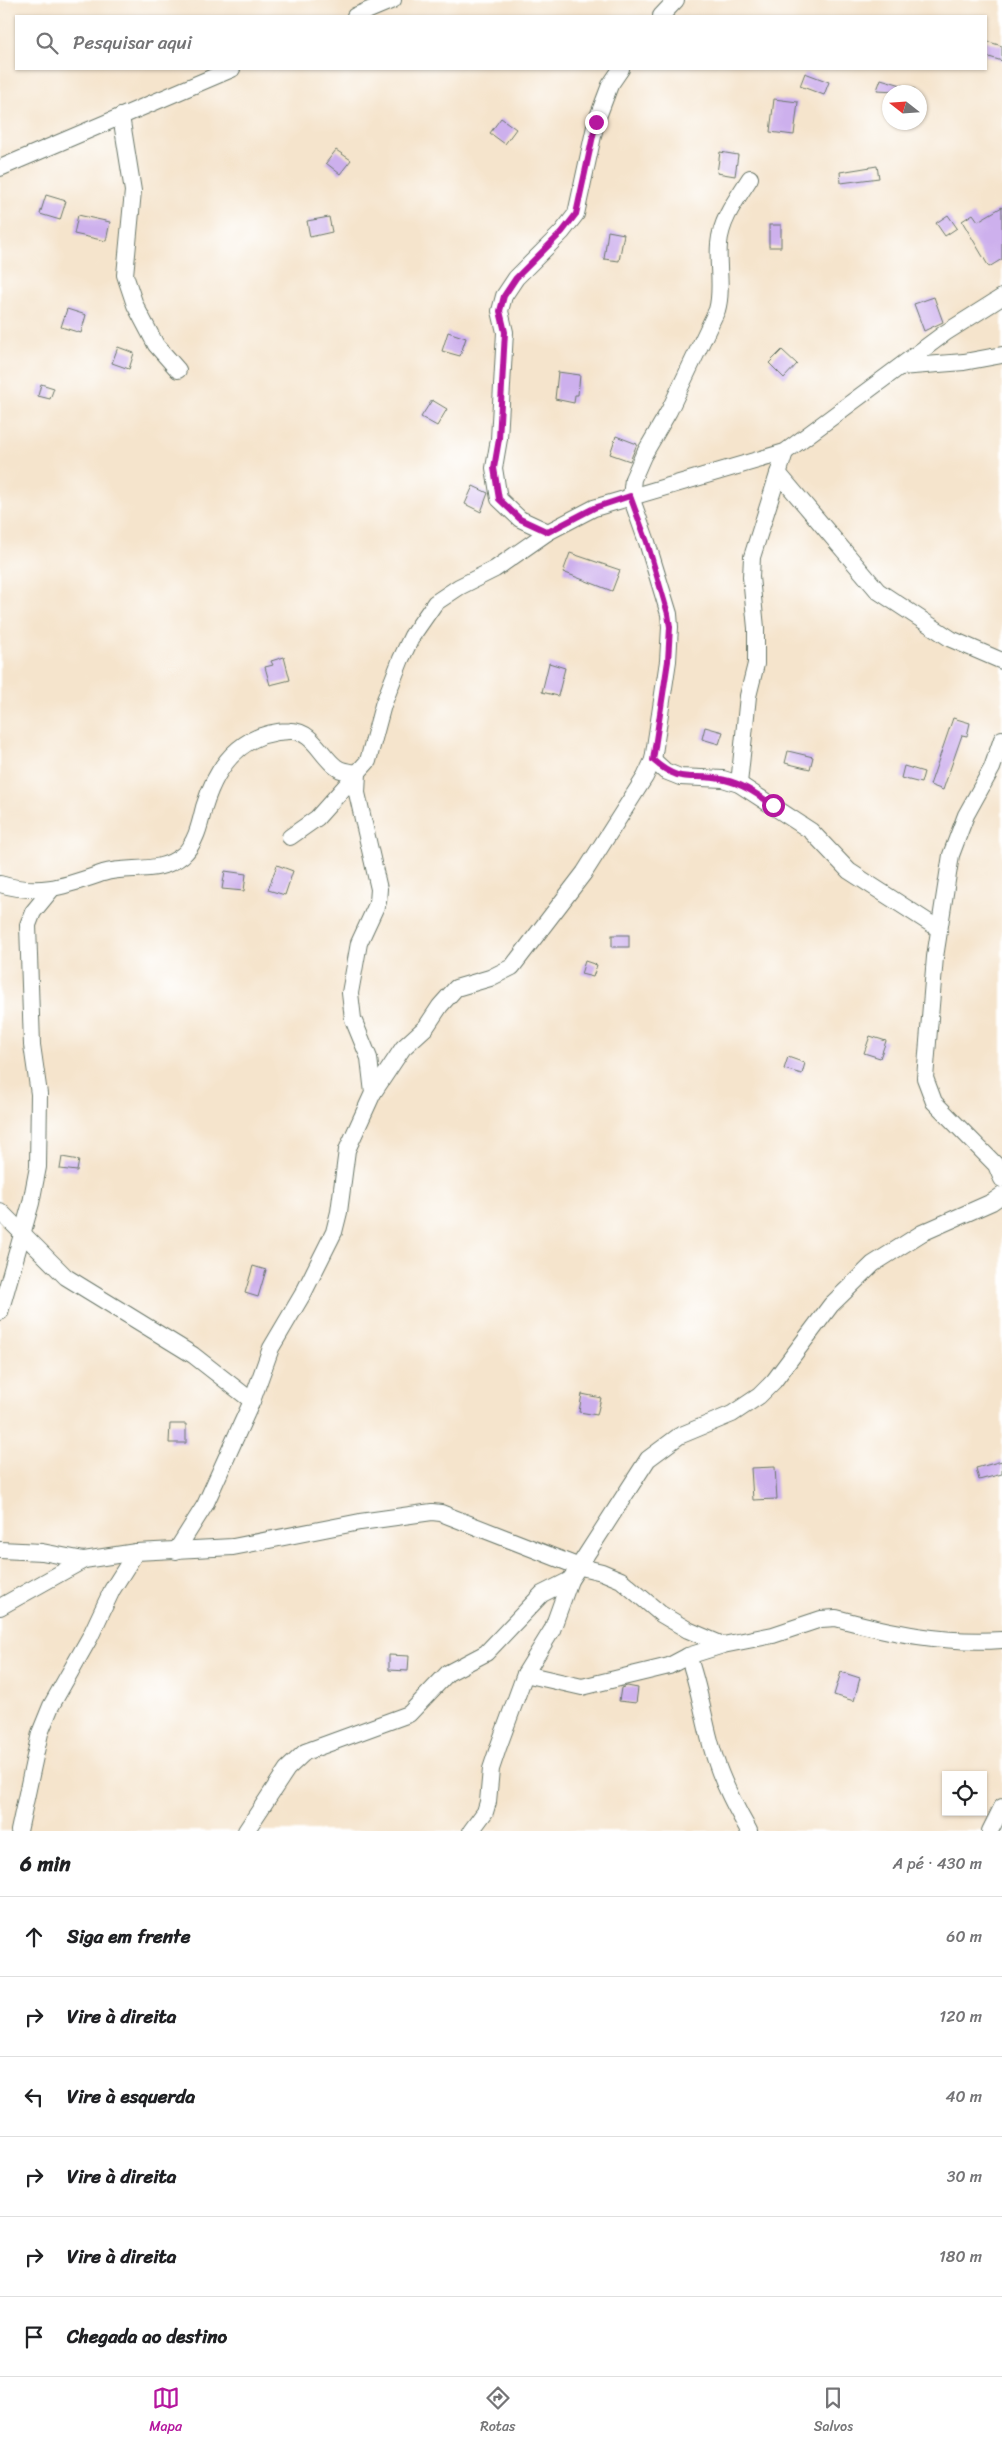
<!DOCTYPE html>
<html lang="pt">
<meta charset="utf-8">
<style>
body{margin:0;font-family:Sriracha,sans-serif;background:#f2f2f2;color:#202124}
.controls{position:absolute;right:15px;bottom:15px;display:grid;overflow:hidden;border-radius:0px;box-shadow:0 1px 4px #0004}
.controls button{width:45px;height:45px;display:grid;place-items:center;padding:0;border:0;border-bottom:1px solid #e0e0e0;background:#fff;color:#202124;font:25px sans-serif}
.compass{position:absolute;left:882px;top:85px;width:45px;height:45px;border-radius:50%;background:#fff;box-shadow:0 1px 4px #0004;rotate:287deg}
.stop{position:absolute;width:15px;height:15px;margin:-11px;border:4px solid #b5179e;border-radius:50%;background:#fff}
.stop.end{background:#b5179e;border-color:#fff;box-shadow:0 1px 5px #0008}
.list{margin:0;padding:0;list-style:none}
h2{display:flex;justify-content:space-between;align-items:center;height:65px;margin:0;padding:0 20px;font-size:21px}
h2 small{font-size:16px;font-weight:400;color:#757577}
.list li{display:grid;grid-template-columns:32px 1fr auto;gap:15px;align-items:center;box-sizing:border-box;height:80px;padding:0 20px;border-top:1px solid #e0e0e0}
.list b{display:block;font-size:19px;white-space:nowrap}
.list em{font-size:16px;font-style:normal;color:#757577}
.icon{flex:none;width:28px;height:28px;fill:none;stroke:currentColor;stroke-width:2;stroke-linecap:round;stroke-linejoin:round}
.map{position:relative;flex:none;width:1002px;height:1831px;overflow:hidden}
.search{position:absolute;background:#fff;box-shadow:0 1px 4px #0004;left:15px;right:15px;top:15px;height:55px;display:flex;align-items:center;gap:12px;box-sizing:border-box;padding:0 18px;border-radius:0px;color:#757577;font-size:19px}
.sheet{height:545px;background:#fff}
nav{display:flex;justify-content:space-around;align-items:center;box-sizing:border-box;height:70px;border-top:1px solid #e0e0e0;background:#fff;font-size:14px;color:#757577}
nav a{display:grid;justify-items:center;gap:2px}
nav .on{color:#b5179e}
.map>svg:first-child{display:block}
.building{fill:#cdb0ed}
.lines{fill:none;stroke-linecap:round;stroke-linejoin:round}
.minor-casing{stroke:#6a7769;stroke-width:18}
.minor{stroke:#fff;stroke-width:16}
.route{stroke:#b5179e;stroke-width:6}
</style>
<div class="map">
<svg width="1002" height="1831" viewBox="0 0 1002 1831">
<rect width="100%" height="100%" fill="#fff"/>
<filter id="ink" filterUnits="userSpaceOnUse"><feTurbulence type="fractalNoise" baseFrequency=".02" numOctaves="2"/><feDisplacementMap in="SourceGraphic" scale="10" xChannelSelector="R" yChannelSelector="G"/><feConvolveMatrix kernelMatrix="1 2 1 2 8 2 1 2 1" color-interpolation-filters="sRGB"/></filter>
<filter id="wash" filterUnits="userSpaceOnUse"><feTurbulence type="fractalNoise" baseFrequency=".0096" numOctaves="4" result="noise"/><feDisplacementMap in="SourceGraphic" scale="20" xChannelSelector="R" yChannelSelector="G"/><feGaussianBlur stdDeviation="1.12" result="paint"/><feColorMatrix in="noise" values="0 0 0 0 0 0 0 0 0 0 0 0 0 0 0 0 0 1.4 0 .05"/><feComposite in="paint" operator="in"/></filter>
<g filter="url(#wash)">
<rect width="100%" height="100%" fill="#f5e4cc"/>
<g id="blocks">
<g class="building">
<polygon points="986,41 1002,46 1002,61 986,56"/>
<polygon points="805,73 829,82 824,95 800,86"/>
<polygon points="881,79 915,89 914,92 877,90"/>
<polygon points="774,99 798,102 794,135 770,132"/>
<polygon points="501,118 516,129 505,144 490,133"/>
<polygon points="336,150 351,160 340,174 326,163"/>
<polygon points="720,152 738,155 735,176 717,173"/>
<polygon points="877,166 879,178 841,183 840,172"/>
<polygon points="46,195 66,201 60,220 40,214"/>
<polygon points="1002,207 1002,259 989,267 962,221 973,214 978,221"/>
<polygon points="78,215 110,222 106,241 74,234"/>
<polygon points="948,215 957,228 945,236 936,223"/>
<polygon points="329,217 332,232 310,237 307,221"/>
<rect x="769" y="225" width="12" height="22"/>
<polygon points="608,231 624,234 619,261 604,259"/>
<polygon points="934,297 943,322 924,331 914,304"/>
<polygon points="67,309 86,315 81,333 61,327"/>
<polygon points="448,332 466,338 460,356 442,351"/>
<polygon points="118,347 134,353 129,369 112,363"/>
<polygon points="782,350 797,364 784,378 769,363"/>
<polygon points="558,372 580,375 578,395 575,395 574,403 555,399"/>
<polygon points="41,384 54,388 50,399 38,396"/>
<polygon points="432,400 447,409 437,426 421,417"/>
<polygon points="616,436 637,444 630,461 610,454"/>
<polygon points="473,486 488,493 481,512 465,504"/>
<polygon points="570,553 620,570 612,591 563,572"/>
<polygon points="284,657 290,680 270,685 265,667 273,665 271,661"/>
<polygon points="549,663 565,668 558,696 542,692"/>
<polygon points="953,718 970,723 967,736 962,735 943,790 930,785"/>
<polygon points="705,727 723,732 719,744 702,739"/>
<polygon points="788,751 813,757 810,769 785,763"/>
<polygon points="904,766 924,772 921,783 901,778"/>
<polygon points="277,865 293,871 285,895 268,890"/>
<polygon points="225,871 246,874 244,891 222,889"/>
<rect x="612" y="935" width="17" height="12"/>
<polygon points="585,961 597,965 593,977 581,974"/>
<polygon points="870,1036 886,1041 880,1058 864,1053"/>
<polygon points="788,1057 805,1063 802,1074 784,1069"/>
<polygon points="62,1157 79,1160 77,1171 60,1169"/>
<polygon points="253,1266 266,1270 258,1297 245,1293"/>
<polygon points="582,1394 601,1398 597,1415 579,1412"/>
<polygon points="170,1424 186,1424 186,1443 169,1443"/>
<polygon points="1002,1461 1002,1474 979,1480 976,1468"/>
<polygon points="775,1467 777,1499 753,1500 751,1468"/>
<polygon points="389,1655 409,1656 408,1671 389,1670"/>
<polygon points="841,1672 860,1678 854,1701 834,1695"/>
<polygon points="627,1686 638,1688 636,1703 619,1701 621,1688"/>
</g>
</g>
</g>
<g filter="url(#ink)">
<use href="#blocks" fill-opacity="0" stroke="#6a7769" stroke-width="1"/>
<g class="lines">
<g class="minor-casing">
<g id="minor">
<polyline points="355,16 393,0"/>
<polyline points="661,16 676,0"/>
<polyline points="121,116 133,191 125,275 135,305 156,345 178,370"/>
<polyline points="0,168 232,69"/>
<polyline points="900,367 964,362 1002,355"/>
<polyline points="778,473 878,591 951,639 1002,661"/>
<polyline points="548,532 520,519 499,499 494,468 499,439 505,332 500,311 504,296 516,278 562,232 576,214 596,122 610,85 621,69"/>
<polyline points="1002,739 992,768 966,815 951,855 935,957 925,1078 934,1102 996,1165 1002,1179"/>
<polyline points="653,760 665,771 680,777 723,779 739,784 811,831 849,871 939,929"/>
<polyline points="739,784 748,696 756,664 756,628 751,577 752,557 785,452"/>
<polyline points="290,837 317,818 368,761 383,705 401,659 412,636 435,603 459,587 495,569 548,532 594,508 785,452 945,333 1002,297"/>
<path d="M0 884C40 896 65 886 103 873 130 865 159 875 183 855 196 843 200 824 204 807 217 764 242 732 290 731 312 730 321 756 336 767 342 772 350 772 358 773L357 793 379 889 378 902 359 943 350 993 353 1019 369 1058 373 1093 347 1150 339 1212 334 1232 304 1292 271 1348 252 1401 205 1505 176 1551"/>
<path d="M373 1093 403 1048 426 1027 440 1006 456 988 490 978 512 967 584 873 645 777 653 760 668 661 670 627 669 614 647 542 631 497 633 479 643 456 669 411 717 310C723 289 717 266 719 244 721 219 737 199 750 178"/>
<polyline points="0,1211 66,1277 193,1355 252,1401"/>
<polyline points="0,1312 31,1203 38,1167 39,1094 32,1045 28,925 33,912 51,890"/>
<polyline points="0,1550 42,1552 84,1560"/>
<polyline points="0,1607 84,1560 136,1552 233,1547 360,1522 432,1512 441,1513 577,1566 602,1572 621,1580 661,1614 688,1630 723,1645"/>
<path d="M688 1656C701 1690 704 1727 716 1761 724 1786 736 1808 749 1831"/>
<path d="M525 1674 582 1687 669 1666 688 1656 723 1645 773 1635 821 1619 836 1618C891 1633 945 1644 1002 1640"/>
<polyline points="19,1831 40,1733 51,1706 90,1637 112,1590 136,1552"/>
<polyline points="246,1831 287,1769 305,1752 409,1714 448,1673 486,1653 542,1594 570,1580"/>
<polyline points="471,1831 485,1812 488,1802 491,1769 498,1748 525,1674 552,1630 570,1580 648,1459 679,1436 732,1414 759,1396 774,1381 831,1305 873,1264 922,1233 992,1202 1002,1195"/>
<polyline points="990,1831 1002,1807"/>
</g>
</g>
<use href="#minor" class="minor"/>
</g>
</g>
<g class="lines" filter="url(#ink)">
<path class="route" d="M596 122 576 214 562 232 516 278 504 296 500 311 505 332 499 439 494 468 499 499 520 519 548 532 594 508 630 496 647 542 668 614 670 627 668 661 653 760C682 786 693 772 725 780 743 784 758 795 773 805"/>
</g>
</svg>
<div class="controls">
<button><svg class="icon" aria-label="locate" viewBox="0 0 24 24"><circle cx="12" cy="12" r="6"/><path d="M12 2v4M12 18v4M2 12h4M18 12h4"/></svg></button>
</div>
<svg class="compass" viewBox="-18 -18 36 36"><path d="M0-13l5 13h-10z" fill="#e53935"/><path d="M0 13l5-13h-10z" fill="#757577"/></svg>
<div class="stop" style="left:773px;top:805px"></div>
<div class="stop end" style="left:596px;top:122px"></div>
<div class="search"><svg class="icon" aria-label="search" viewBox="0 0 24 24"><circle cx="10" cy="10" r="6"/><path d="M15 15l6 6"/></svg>Pesquisar aqui</div>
</div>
<section class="sheet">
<h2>6 min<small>A pé · 430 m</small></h2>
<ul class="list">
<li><svg class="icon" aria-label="ahead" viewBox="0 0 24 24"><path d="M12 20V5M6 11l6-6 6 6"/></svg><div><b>Siga em frente</b></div><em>60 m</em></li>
<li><svg class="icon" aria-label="right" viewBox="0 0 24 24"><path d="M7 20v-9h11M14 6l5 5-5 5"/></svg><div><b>Vire à direita</b></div><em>120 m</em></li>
<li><svg class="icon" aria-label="left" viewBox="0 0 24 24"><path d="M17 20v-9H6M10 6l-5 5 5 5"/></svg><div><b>Vire à esquerda</b></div><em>40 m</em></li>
<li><svg class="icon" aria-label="right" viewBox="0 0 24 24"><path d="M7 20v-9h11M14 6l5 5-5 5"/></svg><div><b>Vire à direita</b></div><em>30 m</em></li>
<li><svg class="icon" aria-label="right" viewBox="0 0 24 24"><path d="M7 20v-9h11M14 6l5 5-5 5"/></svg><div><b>Vire à direita</b></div><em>180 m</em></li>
<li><svg class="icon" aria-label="arrive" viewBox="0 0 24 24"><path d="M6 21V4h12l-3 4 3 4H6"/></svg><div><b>Chegada ao destino</b></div></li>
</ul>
</section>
<nav>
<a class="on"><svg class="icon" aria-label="map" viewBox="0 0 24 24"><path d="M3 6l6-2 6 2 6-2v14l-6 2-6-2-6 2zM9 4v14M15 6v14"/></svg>Mapa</a>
<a><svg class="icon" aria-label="directions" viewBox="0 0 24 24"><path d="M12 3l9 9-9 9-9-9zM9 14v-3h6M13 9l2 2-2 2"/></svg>Rotas</a>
<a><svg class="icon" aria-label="saved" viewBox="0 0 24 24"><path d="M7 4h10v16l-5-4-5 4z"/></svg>Salvos</a>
</nav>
